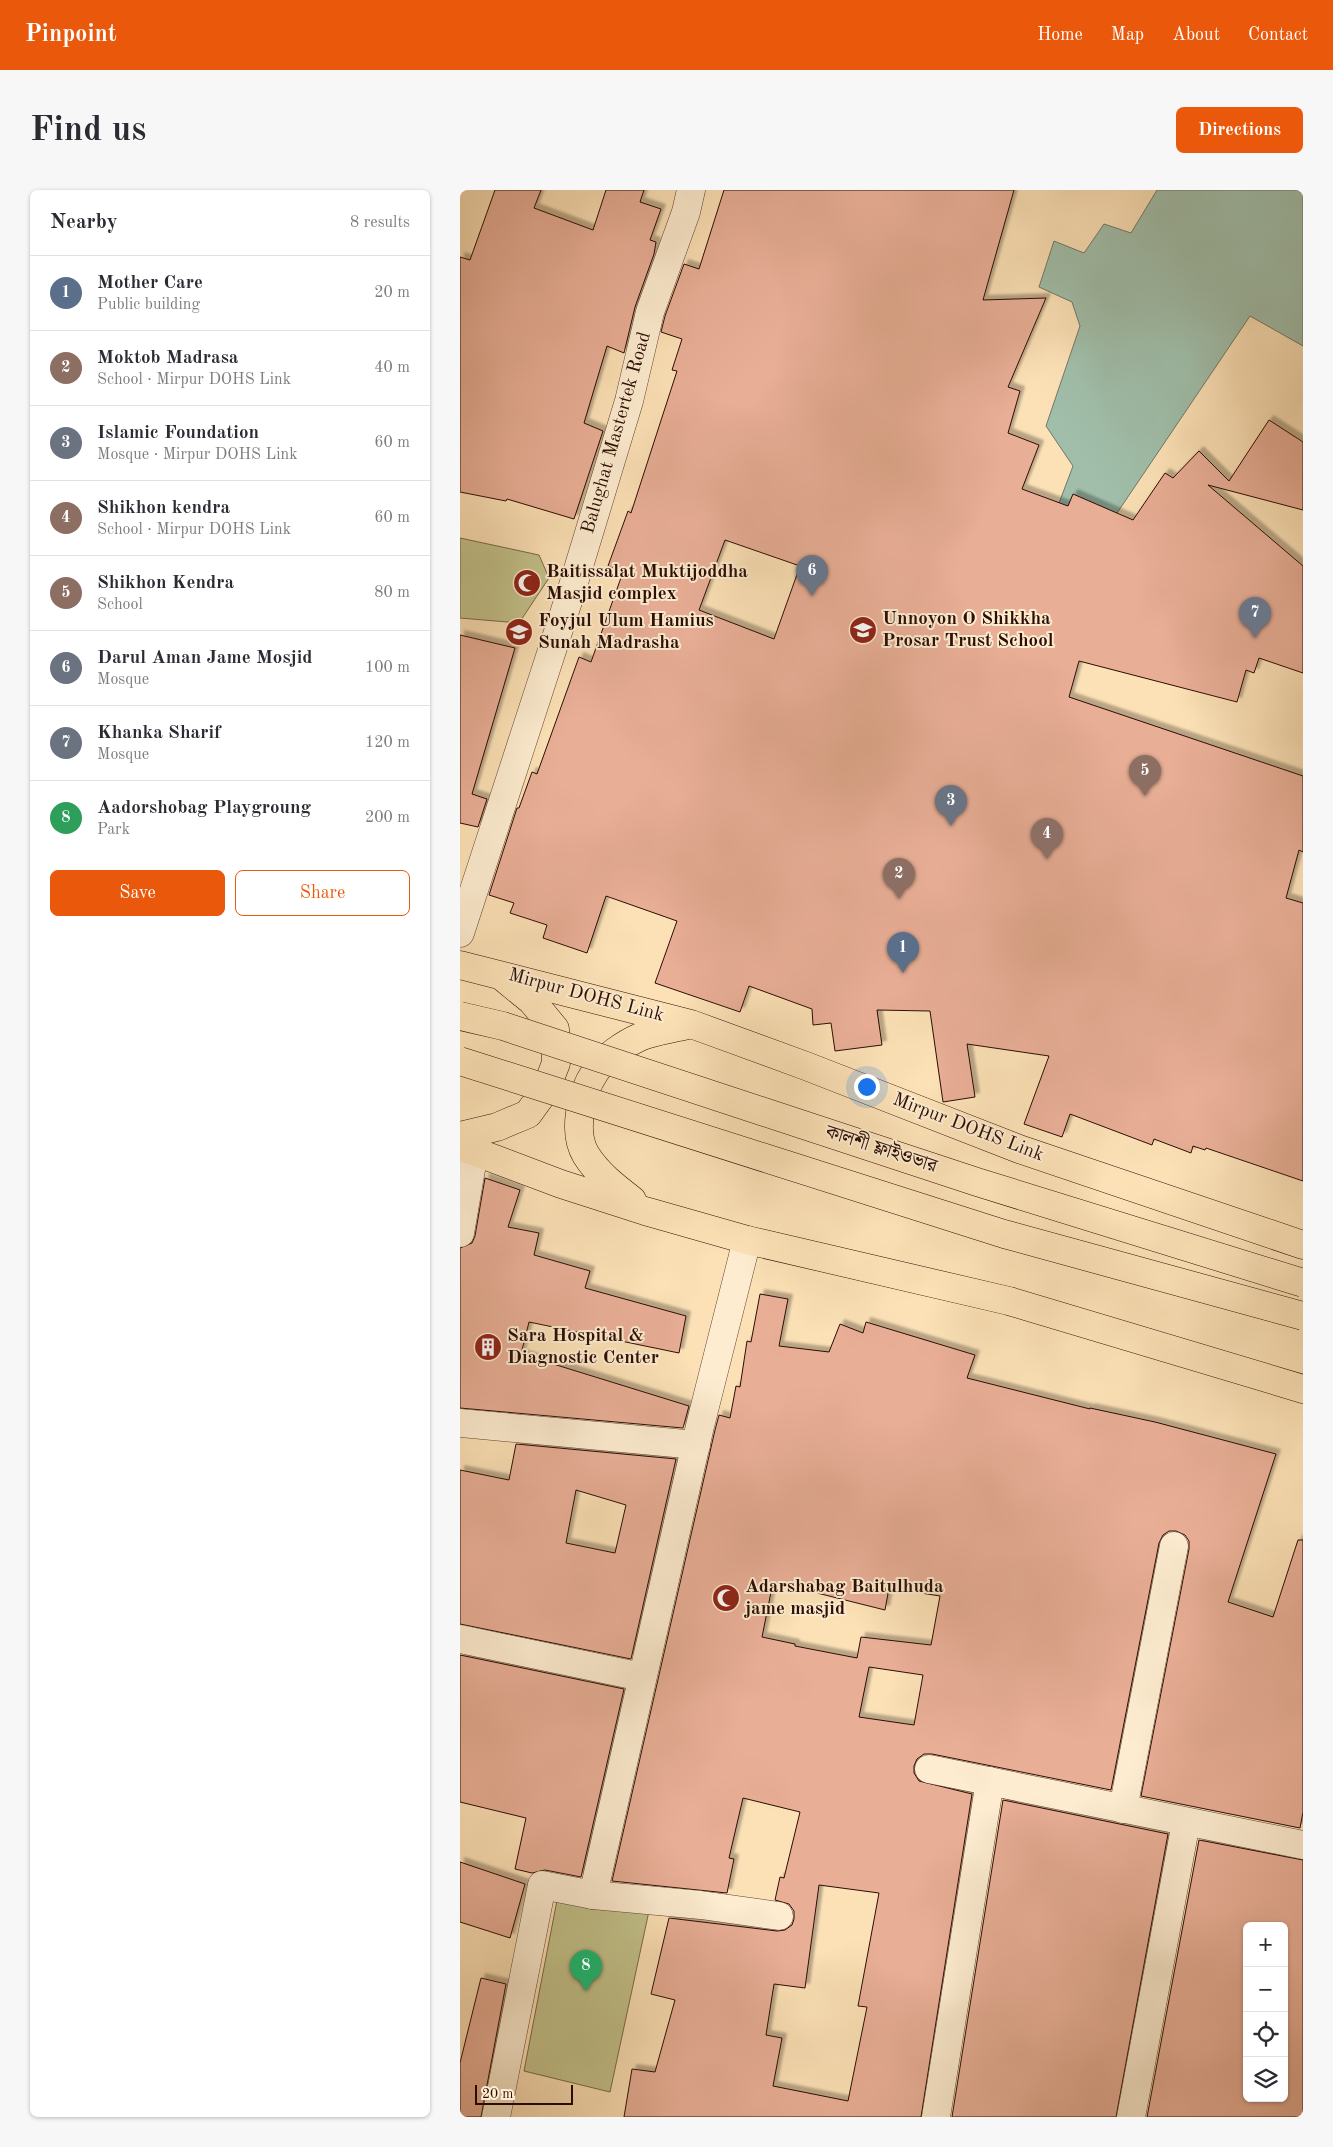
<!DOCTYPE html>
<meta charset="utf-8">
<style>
body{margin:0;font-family:"Old Standard TT","Noto Serif Bengali",serif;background:#f7f7f7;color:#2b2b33}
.controls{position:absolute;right:15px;bottom:15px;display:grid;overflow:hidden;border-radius:8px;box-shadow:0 1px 4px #0004}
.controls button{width:45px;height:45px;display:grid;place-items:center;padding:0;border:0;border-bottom:1px solid #e1e1e2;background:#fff;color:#2b2b33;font:25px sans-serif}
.scale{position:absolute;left:15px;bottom:12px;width:98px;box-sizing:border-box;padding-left:5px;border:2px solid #2c0d03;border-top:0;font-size:14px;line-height:18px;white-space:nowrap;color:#2c0d03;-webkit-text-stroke:4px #fdecd0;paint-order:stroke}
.you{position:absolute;left:406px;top:896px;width:18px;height:18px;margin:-12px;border:4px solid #fff;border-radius:50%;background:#1a73e8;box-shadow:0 0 0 8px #1a73e833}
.badge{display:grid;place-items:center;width:32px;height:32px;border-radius:50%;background:#ea580c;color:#fff;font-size:16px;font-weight:700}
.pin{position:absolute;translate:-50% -41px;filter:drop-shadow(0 1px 2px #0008)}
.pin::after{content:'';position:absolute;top:26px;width:18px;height:15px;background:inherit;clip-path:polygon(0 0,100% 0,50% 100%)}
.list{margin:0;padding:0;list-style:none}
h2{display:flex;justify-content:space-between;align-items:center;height:65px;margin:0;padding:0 20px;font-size:21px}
h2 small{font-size:16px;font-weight:400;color:#7c7c81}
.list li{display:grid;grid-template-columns:32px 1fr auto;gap:15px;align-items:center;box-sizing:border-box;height:75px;padding:0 20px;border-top:1px solid #e1e1e2}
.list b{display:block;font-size:19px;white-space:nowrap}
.list p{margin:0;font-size:16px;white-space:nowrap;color:#7c7c81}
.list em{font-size:16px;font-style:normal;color:#7c7c81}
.actions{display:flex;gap:10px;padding:15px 20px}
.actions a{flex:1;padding:11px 0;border:1px solid #ea580c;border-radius:8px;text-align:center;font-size:18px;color:#ea580c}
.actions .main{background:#ea580c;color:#fff}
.icon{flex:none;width:28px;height:28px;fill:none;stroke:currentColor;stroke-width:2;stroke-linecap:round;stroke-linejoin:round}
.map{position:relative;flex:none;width:843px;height:1927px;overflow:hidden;border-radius:8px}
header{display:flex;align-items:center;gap:30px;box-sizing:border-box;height:70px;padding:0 25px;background:#ea580c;color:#fff}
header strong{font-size:24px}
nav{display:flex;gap:28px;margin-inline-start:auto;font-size:18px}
.intro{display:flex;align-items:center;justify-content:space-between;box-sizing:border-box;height:120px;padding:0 30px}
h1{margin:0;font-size:35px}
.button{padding:12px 22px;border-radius:8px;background:#ea580c;color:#fff;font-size:18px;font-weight:700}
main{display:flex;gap:30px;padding:0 30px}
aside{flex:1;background:#fff;border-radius:8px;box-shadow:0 1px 4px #0004}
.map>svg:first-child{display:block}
.green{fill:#c3c28b;stroke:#786847}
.water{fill:#a0beaa;stroke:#727767}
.building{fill:#e8ae96;stroke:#2c0d03;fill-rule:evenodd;filter:url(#shadow)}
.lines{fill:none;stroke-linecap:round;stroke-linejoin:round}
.street-casing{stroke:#604230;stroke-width:29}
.primary-casing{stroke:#2c0d03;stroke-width:29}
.street{stroke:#fdecd0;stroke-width:28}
.primary{stroke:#fce1b6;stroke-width:28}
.primary-bridge-casing{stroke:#2c0d03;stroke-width:29;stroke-linecap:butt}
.primary-bridge{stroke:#fce1b6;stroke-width:28}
.labels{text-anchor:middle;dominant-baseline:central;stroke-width:4;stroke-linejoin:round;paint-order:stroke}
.street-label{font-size:19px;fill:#2c0d03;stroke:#fdecd0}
.poi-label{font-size:19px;font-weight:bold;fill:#2c0d03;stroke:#fdecd0;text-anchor:start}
</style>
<header>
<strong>Pinpoint</strong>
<nav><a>Home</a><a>Map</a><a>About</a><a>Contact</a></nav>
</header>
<div class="intro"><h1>Find us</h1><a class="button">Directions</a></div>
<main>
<aside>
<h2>Nearby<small>8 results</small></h2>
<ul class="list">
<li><span class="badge" style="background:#5c6f8a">1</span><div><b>Mother Care</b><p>Public building</p></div><em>20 m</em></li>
<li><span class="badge" style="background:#8d6e63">2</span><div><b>Moktob Madrasa</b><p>School · Mirpur DOHS Link</p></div><em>40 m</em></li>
<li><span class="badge" style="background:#6b7280">3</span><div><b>Islamic Foundation</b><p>Mosque · Mirpur DOHS Link</p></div><em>60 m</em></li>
<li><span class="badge" style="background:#8d6e63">4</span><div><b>Shikhon kendra</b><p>School · Mirpur DOHS Link</p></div><em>60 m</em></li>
<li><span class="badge" style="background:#8d6e63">5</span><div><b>Shikhon Kendra</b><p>School</p></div><em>80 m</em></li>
<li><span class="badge" style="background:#6b7280">6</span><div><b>Darul Aman Jame Mosjid</b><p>Mosque</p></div><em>100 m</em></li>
<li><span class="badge" style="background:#6b7280">7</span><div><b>Khanka Sharif</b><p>Mosque</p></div><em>120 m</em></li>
<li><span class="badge" style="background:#2e9e5b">8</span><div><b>Aadorshobag Playgroung</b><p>Park</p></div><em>200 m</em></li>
</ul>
<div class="actions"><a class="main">Save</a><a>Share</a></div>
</aside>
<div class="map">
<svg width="843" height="1927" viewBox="0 0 843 1927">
<defs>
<filter id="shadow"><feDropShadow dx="4.5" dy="-4.5" stdDeviation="1" flood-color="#0004"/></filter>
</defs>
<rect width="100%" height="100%" fill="#fce1b6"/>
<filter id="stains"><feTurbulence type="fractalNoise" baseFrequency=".004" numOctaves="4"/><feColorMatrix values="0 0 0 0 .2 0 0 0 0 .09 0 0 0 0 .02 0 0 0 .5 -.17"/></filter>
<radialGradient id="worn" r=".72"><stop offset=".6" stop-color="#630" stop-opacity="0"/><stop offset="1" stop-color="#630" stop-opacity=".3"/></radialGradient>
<g class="green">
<polygon points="0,348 79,365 89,388 59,433 0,428"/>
<polygon points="99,1700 189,1721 150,1902 64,1881"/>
</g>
<polygon class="water" points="697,0 843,0 843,156 790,126 626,369 593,329 613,276 586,236 620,136 612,112 579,97 594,51 624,63 644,34 671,43"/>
<g class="building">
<polygon points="35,0 81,0 74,18 133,40 146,0 184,0 180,12 201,19 190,50 196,52 194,64 175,117 164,163 147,156 124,233 143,241 114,329 47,309 46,311 0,302 0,67 10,70"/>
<path d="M264 0H554L523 110 586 108 548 197 560 201 548 243 579 255 562 299 608 316 613 304 673 330 705 283 713 288 739 261 769 291 809 230 843 252V320L748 295 843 376V483L799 468 794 483 786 480 777 512 619 471 609 507 843 586V662L839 660 826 708 843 713V991L746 958 745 960 733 956 731 963 694 949 692 955 610 924 602 947 564 934 589 866 507 854 515 907 483 912 470 821 417 820 422 855 375 861 371 833 353 835 352 819 289 796 280 822 195 793 217 731 146 706 127 763 83 748 87 735 50 723 54 713 29 705 57 618H59L72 582 77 584 119 467 131 472 163 382 148 376 168 321 171 323 217 181 212 180 222 149 201 142 205 126 224 74 239 79ZM265 350 340 376 314 449 239 420Z"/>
<polygon points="0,445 55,458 12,604 27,609 18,637 0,633"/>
<polygon points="25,988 60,1000 48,1037 79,1043 74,1065 130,1081 125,1098 226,1126 219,1163 69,1132 61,1164 229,1216 223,1238 0,1218 0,1058 12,1053 15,1046"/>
<path d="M300 1104 328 1109 319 1156 369 1162 380 1134 403 1143 406 1132 515 1165 507 1188 630 1219V1218L695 1232 816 1264 768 1412 813 1427 838 1350H843V1622L840 1638 681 1606 729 1359V1351L725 1345 716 1341H709L703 1345 699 1353 651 1600 472 1564H464L457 1569 454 1576V1583L459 1591 512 1604 461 1927H164L172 1879 195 1882 215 1810 191 1804 209 1728 317 1741 325 1740 332 1735 334 1729V1721L329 1714 315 1710 320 1687 324 1688 340 1622 283 1608 269 1668 274 1669 267 1703 152 1691 255 1240 259 1225 270 1228 276 1196 280 1197 287 1151 291 1152ZM313 1392 425 1420 429 1398 480 1406 471 1455 401 1447 397 1468 335 1456V1454L302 1447ZM409 1477 463 1485 454 1535 399 1527ZM359 1695 419 1703 398 1816 407 1817 388 1911 313 1896 322 1848 306 1845 314 1794 345 1798Z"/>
<path d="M56 1254 216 1269 171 1469 0 1434V1280L49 1290ZM116 1300 166 1315 155 1363 106 1353Z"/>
<polygon points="0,1465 164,1499 121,1687 85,1680 72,1683 55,1679 66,1628 0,1612"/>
<polygon points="543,1610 708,1644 656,1927 492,1927"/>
<path d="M739 1650 843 1670V1927H687ZM787 1736H824V1908H787Z"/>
<polygon points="0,1672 65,1694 50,1748 0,1732"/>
<polygon points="21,1788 46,1794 21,1927 0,1927 0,1873"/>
</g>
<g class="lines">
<g class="street-casing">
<g id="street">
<polyline points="0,743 112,399 169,211 190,122 226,22 231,0"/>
<polyline points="0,1043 14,962"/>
<polyline points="0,1233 236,1255"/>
<polyline points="0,1449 182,1487"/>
<polyline points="469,1579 843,1655"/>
<polyline points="663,1619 714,1356"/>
<polyline points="133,1705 241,1715 319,1726"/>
<polyline points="36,1927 82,1695 133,1705 240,1236 287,1050"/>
<polyline points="476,1927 530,1591"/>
<polyline points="671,1927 726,1632"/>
</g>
</g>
<g class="primary-casing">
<g id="primary">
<polyline points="0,775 231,834 346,876 559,959 843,1055"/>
<polyline points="0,946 37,937 68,924 86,899 96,873 95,839 72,811 45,789"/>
<polyline points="0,956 101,994 185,1021 287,1050 549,1111 843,1199"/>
<path d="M172 1010C155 997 138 984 126 965 112 942 121 903 135 882 145 867 164 854 180 847 194 841 212 839 228 835"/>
</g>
</g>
<use href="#street" class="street"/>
<use href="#primary" class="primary"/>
<g class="primary-bridge-casing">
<g id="primary-bridge">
<polyline points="0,826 43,836 517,992 843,1093"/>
<polyline points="0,871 544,1044 843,1126"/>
</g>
</g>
<use href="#primary-bridge" class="primary-bridge"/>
</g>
<defs>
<g id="mosque-disc" transform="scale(1.4375)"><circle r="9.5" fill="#8f2418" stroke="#fdecd0"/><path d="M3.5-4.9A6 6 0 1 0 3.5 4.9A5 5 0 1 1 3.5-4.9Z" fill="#fff"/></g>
<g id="school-disc" transform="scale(1.4375)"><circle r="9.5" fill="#8f2418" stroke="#fdecd0"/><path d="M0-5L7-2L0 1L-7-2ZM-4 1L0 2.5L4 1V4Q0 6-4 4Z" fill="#fff"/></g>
<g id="building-disc" transform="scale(1.4375)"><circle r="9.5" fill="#8f2418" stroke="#fdecd0"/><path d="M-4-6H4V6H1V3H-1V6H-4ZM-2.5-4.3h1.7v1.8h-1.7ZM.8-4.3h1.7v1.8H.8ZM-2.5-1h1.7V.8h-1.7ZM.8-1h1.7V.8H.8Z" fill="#fff"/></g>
</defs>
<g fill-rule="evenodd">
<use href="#mosque-disc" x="67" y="393"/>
<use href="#school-disc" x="403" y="440"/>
<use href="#school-disc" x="59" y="442"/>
<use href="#building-disc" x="28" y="1157"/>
<use href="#mosque-disc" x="266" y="1408"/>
</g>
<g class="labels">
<g class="street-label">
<text transform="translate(157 243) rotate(-74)">Balughat Mastertek Road</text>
<text transform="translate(126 806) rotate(15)">Mirpur DOHS Link</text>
<text transform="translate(508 938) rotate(21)">Mirpur DOHS Link</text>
<text transform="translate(421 960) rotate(18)">কালশী ফ্লাইওভার</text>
</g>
<g class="poi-label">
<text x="86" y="382">Baitissalat Muktijoddha<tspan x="86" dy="22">Masjid complex</tspan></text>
<text x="422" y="429">Unnoyon O Shikkha<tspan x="422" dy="22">Prosar Trust School</tspan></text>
<text x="78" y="431">Foyjul Ulum Hamius<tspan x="78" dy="22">Sunah Madrasha</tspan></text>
<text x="47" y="1146">Sara Hospital &amp;<tspan x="47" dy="22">Diagnostic Center</tspan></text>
<text x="285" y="1397">Adarshabag Baitulhuda<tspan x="285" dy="22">jame masjid</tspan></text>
</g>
</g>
<rect width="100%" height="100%" filter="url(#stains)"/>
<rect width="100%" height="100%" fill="url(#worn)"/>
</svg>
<div class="controls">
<button>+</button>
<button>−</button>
<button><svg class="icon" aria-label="locate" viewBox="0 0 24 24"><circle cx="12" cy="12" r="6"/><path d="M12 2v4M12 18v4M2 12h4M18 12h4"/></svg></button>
<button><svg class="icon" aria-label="layers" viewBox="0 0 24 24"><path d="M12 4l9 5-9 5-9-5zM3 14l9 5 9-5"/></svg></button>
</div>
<div class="scale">20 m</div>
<div class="you"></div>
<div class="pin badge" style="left:443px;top:783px;background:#5c6f8a">1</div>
<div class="pin badge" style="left:439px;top:709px;background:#8d6e63">2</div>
<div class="pin badge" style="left:491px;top:636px;background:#6b7280">3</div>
<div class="pin badge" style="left:587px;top:669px;background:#8d6e63">4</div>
<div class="pin badge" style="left:685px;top:606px;background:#8d6e63">5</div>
<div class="pin badge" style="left:352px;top:406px;background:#6b7280">6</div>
<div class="pin badge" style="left:795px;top:448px;background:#6b7280">7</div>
<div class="pin badge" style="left:126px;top:1801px;background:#2e9e5b">8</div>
</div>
</main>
